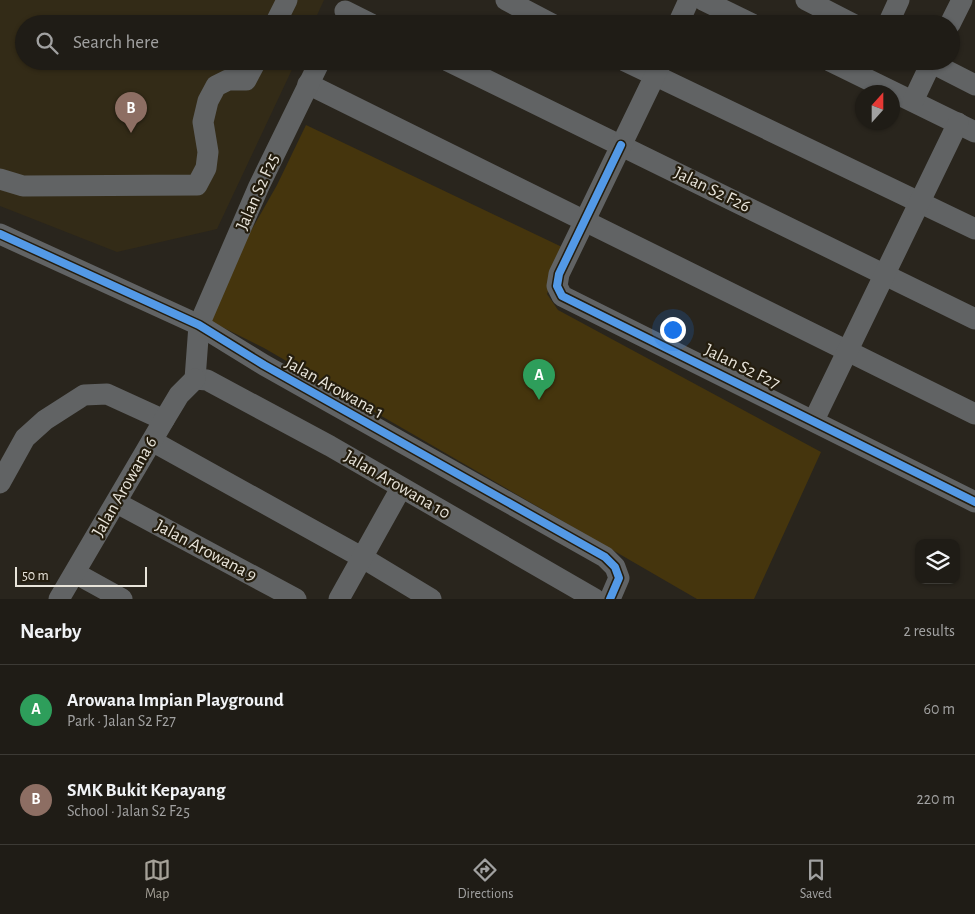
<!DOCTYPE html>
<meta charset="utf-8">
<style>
body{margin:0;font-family:"Alegreya Sans",sans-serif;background:#27251f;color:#f1f3f6}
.controls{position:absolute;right:15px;bottom:15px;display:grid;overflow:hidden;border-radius:10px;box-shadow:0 1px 4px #0004}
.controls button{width:45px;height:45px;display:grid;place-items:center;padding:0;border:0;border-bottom:1px solid #3c3a35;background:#1f1c16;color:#f1f3f6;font:25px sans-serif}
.compass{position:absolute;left:855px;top:85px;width:45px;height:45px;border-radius:50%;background:#1f1c16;box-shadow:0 1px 4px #0004;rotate:21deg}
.scale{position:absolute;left:15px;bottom:12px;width:132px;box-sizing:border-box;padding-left:5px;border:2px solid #e8e4da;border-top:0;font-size:14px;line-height:18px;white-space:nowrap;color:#e8e4da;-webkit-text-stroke:4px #241d0e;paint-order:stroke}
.you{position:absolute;left:672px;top:329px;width:18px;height:18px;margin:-12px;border:4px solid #fff;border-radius:50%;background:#1a73e8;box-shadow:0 0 0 8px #1a73e833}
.badge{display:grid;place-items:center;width:32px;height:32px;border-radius:50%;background:#a5a198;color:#fff;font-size:16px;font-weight:700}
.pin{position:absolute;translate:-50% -41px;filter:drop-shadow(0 1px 2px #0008)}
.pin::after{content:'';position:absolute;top:26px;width:18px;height:15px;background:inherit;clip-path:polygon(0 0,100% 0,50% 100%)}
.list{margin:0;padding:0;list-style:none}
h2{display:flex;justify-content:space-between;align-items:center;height:65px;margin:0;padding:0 20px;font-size:21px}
h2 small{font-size:16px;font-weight:400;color:#a1a1a1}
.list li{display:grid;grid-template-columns:32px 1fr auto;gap:15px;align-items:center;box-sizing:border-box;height:90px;padding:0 20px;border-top:1px solid #3c3a35}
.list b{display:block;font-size:19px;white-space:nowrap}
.list p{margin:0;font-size:16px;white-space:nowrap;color:#a1a1a1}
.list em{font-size:16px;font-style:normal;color:#a1a1a1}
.icon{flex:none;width:28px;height:28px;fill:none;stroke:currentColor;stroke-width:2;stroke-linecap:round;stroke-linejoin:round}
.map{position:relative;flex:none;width:975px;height:599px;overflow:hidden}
.search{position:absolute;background:#1f1c16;box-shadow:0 1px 4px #0004;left:15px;right:15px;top:15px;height:55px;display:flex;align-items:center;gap:12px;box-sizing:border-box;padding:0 18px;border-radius:28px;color:#a1a1a1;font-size:19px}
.sheet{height:245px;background:#1f1c16}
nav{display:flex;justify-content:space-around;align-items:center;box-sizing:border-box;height:70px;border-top:1px solid #3c3a35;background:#1f1c16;font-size:14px;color:#a1a1a1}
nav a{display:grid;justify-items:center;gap:2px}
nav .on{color:#a5a198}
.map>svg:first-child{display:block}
.built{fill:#332b17}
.park{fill:#45350d}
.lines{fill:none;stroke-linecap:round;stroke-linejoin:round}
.minor{stroke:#616364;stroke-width:21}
.cycleway-casing{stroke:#241d0e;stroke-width:11}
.cycleway{stroke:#5399e6;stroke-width:8}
.labels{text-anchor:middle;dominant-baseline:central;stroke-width:4.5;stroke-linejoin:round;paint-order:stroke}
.street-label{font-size:18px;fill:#e8e4da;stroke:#241d0e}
</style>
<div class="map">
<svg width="975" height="599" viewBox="0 0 975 599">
<rect width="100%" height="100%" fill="#29251d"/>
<polygon class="built" points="0,0 324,0 313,24 24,24 24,61 296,61 217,229 117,252 0,206"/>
<polygon class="park" points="306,125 562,247 547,294 558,310 821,452 754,599 697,599 264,348 202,317 277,185"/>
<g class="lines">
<g class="minor">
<polyline points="506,0 552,24"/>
<polyline points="703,0 752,24"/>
<polyline points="806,0 853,24"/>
<polyline points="345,11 371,24"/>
<polyline points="275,24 287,0"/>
<polyline points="678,24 689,0"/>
<polyline points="888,24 899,0"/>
<polyline points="950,24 962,0"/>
<polyline points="448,61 975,319"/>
<polyline points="625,61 975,229"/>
<polyline points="662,61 559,274 557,286 562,296 975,502"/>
<polyline points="830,61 975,132"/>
<polyline points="928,61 975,85"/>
<polyline points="308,84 975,414"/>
<polyline points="913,101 932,61"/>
<polyline points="0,179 23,186 197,185 206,168 208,152 203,122 208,101 216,86 228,80 246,80 256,61"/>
<polyline points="0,234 199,325 264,365 605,557 615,567 619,578 610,599"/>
<polyline points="195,379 207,380 330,446 595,599"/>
<polyline points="195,379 199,325 259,186 320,61"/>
<polyline points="814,420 958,123"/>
<polyline points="152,441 363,558 431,599"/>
<polyline points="0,483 25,438 45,420 84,395 107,394 164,420"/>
<polyline points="117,503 296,599"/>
<polyline points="75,573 122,599"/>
<polyline points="59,599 164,420 179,395 195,379"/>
<polyline points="339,599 401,488"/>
</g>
<g class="cycleway-casing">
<g id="cycleway">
<polyline points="621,145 559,274 557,286 562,296 975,502"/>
<polyline points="0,234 199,325 264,365 605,557 615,567 619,578 610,599"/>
</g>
</g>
<use href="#cycleway" class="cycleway"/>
</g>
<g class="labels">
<g class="street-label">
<text transform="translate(712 190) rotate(26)">Jalan S2 F26</text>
<text transform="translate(258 192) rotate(-66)">Jalan S2 F25</text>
<text transform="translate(742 367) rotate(26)">Jalan S2 F27</text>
<text transform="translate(334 388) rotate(29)">Jalan Arowana 1</text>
<text transform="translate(397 485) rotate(30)">Jalan Arowana 10</text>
<text transform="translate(125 487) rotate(-60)">Jalan Arowana 6</text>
<text transform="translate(206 551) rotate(28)">Jalan Arowana 9</text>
</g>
</g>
</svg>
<div class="controls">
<button><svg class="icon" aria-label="layers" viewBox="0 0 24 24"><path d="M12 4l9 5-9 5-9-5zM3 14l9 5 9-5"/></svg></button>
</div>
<svg class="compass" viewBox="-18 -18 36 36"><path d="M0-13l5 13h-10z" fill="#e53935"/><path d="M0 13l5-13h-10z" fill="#a1a1a1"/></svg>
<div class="scale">50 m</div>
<div class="you"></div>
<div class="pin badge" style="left:539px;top:400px;background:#2e9e5b">A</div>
<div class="pin badge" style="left:131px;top:133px;background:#8d6e63">B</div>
<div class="search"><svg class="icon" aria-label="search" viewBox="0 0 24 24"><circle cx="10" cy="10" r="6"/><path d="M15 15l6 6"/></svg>Search here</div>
</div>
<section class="sheet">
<h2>Nearby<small>2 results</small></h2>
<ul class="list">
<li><span class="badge" style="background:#2e9e5b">A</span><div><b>Arowana Impian Playground</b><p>Park · Jalan S2 F27</p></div><em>60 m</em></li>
<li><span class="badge" style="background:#8d6e63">B</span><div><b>SMK Bukit Kepayang</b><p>School · Jalan S2 F25</p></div><em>220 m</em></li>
</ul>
</section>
<nav>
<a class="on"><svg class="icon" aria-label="map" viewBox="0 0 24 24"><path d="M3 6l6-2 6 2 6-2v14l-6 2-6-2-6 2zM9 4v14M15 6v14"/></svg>Map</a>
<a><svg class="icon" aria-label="directions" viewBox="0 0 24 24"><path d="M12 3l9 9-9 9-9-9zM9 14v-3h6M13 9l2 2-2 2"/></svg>Directions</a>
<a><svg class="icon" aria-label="saved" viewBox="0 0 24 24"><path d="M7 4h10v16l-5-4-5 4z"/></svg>Saved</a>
</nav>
